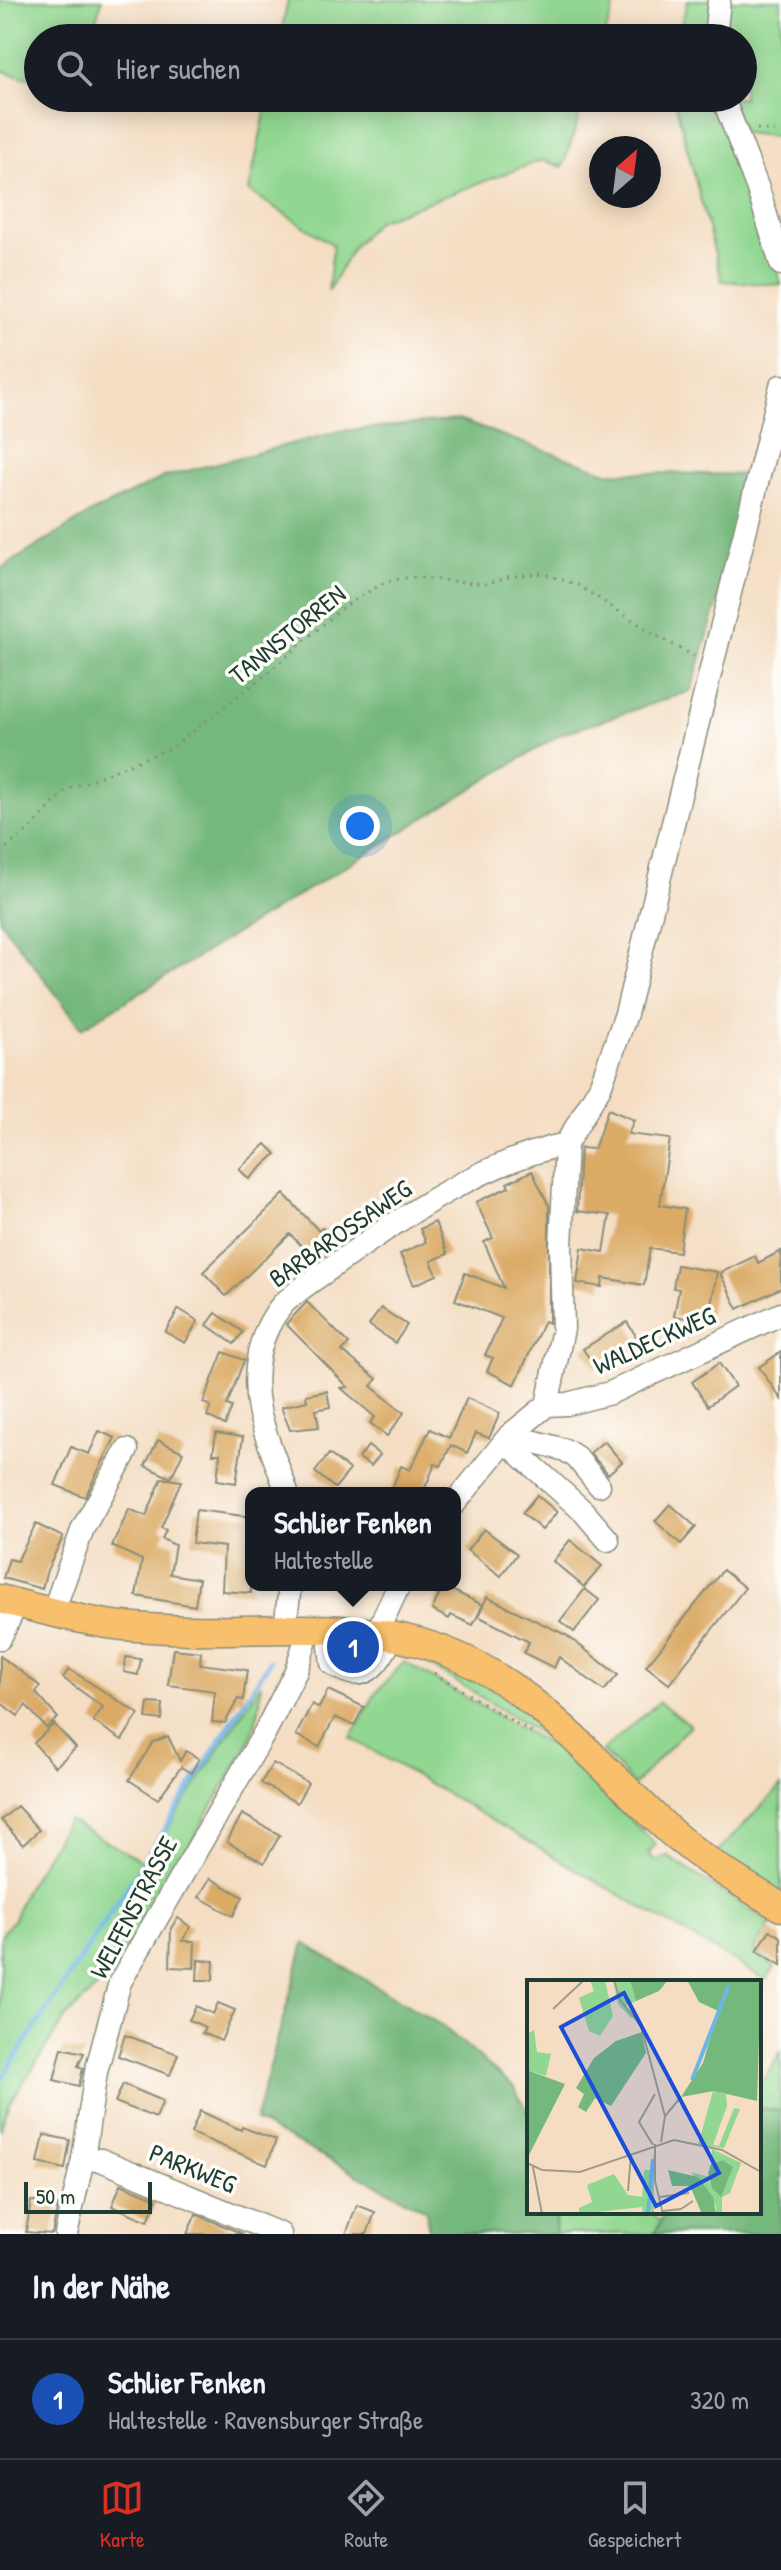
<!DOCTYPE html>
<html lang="de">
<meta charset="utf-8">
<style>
body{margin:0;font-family:"Patrick Hand",sans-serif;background:#242831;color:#f1f3f6}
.compass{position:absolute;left:589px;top:136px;width:72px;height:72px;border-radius:50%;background:#171b24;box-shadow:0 4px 20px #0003;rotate:28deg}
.scale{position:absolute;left:24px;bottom:20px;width:128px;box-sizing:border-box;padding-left:8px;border:4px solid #1f3d34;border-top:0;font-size:22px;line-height:28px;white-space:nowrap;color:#1f3d34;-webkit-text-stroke:6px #fdfcf7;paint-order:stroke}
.you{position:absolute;left:360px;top:826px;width:28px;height:28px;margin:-20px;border:6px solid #fff;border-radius:50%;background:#1a73e8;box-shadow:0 0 0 12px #1a73e833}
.badge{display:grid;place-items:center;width:52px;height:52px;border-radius:50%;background:#d93025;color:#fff;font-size:26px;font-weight:700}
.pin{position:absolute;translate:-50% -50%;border:4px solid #fff;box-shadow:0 2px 8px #0006}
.popup{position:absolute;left:245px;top:1487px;width:216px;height:104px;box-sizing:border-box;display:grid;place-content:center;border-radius:16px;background:#171b24;filter:drop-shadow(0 2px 6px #0005);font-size:26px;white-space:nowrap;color:#9ea1a6}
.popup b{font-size:30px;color:#f1f3f6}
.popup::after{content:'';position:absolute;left:50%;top:100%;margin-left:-16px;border:16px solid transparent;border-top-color:#171b24}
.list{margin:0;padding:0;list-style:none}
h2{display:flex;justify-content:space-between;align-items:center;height:104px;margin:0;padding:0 32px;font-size:34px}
h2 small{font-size:26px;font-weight:400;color:#9ea1a6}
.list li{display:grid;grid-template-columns:52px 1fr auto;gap:24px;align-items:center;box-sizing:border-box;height:120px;padding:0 32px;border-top:2px solid #363941}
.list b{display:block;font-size:30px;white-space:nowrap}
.list p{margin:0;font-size:26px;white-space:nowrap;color:#9ea1a6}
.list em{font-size:26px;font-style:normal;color:#9ea1a6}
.icon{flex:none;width:44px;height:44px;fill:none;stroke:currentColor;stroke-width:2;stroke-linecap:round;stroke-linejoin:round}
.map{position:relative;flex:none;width:781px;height:2234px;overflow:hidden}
.search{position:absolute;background:#171b24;box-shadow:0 4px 20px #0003;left:24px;right:24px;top:24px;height:88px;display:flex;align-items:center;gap:20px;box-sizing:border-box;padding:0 28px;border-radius:44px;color:#9ea1a6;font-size:30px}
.sheet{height:224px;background:#171b24}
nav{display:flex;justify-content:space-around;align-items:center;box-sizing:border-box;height:112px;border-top:2px solid #363941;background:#171b24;font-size:22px;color:#9ea1a6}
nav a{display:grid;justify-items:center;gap:4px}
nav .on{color:#d93025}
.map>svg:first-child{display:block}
.green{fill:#92d791;stroke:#588a62;stroke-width:2}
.forest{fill:#75b87b;stroke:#4a7a58;stroke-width:2}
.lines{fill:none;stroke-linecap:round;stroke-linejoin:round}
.stream{stroke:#6cb6e5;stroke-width:5}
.building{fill:#dbab66}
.minor-casing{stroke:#8a8d7b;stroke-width:25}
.major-casing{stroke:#8a8d7b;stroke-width:31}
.path{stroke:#8a8d7b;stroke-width:3;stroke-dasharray:2 6;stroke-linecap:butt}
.minor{stroke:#fff;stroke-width:22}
.major{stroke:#f8bf6c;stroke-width:28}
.labels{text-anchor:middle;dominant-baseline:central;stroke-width:7;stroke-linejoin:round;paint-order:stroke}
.street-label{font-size:26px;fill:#1f3d34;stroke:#fdfcf7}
.inset-river{fill:none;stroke:#6cb6e5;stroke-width:4}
.inset-road{fill:none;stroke:#9f9d89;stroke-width:2}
.view{fill:#1d4ed8;fill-opacity:0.15;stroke:#1d4ed8;stroke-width:4}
.inset-edge{fill:none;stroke:#1f3d34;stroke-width:4}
</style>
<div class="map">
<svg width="781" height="2234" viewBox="0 0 781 2234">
<rect width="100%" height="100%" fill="#fdfcf7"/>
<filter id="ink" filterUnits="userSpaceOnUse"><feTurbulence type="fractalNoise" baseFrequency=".0125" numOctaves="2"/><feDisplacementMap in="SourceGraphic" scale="16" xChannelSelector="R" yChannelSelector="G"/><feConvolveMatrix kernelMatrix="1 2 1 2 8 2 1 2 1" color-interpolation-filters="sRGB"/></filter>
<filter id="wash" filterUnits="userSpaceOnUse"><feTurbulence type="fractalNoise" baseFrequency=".006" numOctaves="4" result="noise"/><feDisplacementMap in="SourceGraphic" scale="32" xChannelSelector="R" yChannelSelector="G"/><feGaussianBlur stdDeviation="1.8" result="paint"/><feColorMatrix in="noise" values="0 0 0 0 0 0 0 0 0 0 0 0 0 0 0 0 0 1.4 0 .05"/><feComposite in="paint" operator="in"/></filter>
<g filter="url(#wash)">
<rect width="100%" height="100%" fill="#f4ddc2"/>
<g class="green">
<polygon points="0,0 102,0 90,38 38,38 38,81 0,70"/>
<polygon points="288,0 616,0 604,38 280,38"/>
<polygon points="688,0 713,0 709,38 677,38"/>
<polygon points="727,0 781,0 781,137 743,133 729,98 743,98 743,38 725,38"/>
<polygon points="268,98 585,98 563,167 542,160 377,221 353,247 328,292 333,245 249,191"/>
<polygon points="674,98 717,98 770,241 781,285 722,281"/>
<polygon points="411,1654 475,1675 548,1725 566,1750"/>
<polygon points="404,1662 553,1747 656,1844 648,1853 656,1861 667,1856 771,1924 754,1950 775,1967 766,1980 351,1738 375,1694"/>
<polygon points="261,1684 259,1709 252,1736 122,1964 66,2017 10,2103 0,2130 0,1936 14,1919 25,1890 68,1820 145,1863"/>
<polygon points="659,1702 690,1725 634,1785 602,1751"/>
<polygon points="781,1786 781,1897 714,1855"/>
<polygon points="781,2052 781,2111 759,2108 759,2087"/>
<polygon points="556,2212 649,2212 660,2222 655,2234 555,2234"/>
</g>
<g class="forest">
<polygon points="458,420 607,472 756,475 691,691 561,734 82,1028 0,921 0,569 91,513 164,477 340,431"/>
<polygon points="304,1943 441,2025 513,2086 529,2113 529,2212 556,2212 555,2234 429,2234 426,2210 255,2121"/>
<polygon points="759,2108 781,2111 781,2234 655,2234 664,2212 759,2212"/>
</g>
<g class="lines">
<polyline class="stream" points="0,2081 138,1871 270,1661"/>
</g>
<g id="blocks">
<g class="building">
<polygon points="608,1109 634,1120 628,1134 670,1139 660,1205 685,1209 679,1252 650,1248 644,1285 603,1278 602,1287 577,1283 582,1248 604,1252 610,1215 577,1211 580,1148 594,1149"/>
<polygon points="266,1144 276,1154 249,1179 239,1169"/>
<polygon points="532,1171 549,1206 549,1323 544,1321 515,1385 487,1371 493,1358 485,1355 502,1318 455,1300 465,1273 504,1288 484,1242 493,1238 476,1202 509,1187 507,1183"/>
<polygon points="284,1194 319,1231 322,1228 338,1245 316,1261 290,1234 226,1296 203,1272"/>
<polygon points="435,1222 448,1254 431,1261 437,1275 414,1285 400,1254 426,1242 420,1229"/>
<polygon points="781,1251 781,1288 738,1309 720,1273 755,1256 758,1263"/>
<polygon points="677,1265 717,1272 708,1322 674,1316 679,1289 673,1288"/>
<polygon points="307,1302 349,1344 342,1351 377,1379 371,1386 404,1413 387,1436 370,1423 375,1417 341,1388 348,1387 286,1324"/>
<polygon points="381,1308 407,1325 395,1343 369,1325"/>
<polygon points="179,1309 198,1321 185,1343 165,1332"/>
<polygon points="216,1313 243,1332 234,1344 207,1325"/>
<polygon points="627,1322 639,1341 596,1368 583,1349"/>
<polygon points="223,1352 244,1360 227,1405 232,1407 225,1425 207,1416 211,1406 203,1403"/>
<polygon points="781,1352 781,1399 759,1367"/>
<polygon points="719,1363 735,1386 708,1406 692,1382"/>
<polygon points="327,1391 330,1407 316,1410 319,1427 290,1430 281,1407 307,1401 306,1395"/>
<polygon points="467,1398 500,1413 489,1438 476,1433 467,1453 451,1445 441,1466 435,1464 423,1493 390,1493 401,1466 410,1470 430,1429 449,1438"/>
<polygon points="99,1431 115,1438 85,1497 55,1485 71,1447 89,1454"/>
<polygon points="216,1433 243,1437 236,1483 217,1480 220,1454 213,1454"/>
<polygon points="158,1440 183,1452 171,1478 145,1466"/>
<polygon points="604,1441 622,1462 608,1474 590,1453"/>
<polygon points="368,1446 380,1455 371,1466 359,1458"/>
<polygon points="329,1454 350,1470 335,1488 315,1472"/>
<polygon points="162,1478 181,1481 161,1528 166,1530 162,1539 175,1545 170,1574 199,1579 195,1606 136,1596 142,1560 112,1546 129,1509 146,1516"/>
<polygon points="537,1495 557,1512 542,1530 522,1513"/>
<polygon points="670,1504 696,1527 681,1544 655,1521"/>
<polygon points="196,1510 251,1517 251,1593 222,1591 224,1547 192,1543"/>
<polygon points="36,1524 63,1537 47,1570 42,1589 3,1578 9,1559 17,1561"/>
<polygon points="484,1529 517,1554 501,1576 467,1550"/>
<polygon points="570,1540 602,1566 584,1587 553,1561"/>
<polygon points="723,1570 745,1588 669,1684 646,1666"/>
<polygon points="443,1586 483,1605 473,1625 451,1615 449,1619 432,1610"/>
<polygon points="585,1589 599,1600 574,1632 560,1621"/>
<polygon points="487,1597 566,1635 618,1675 604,1691 559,1657 554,1668 524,1653 529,1642 478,1616"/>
<polygon points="173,1649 201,1652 200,1664 247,1670 243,1700 238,1699 225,1723 212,1722 215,1691 168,1685"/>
<polygon points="0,1656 40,1686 36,1693 58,1718 46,1728 26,1705 18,1716 0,1702"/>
<polygon points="126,1657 141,1659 138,1675 124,1672"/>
<polygon points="69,1669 139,1714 122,1740 93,1721 103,1707 63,1678"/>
<polygon points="328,1690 364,1707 354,1726 335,1717 319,1747 296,1735 312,1704 319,1708"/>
<polygon points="148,1703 163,1704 162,1720 146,1718"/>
<polygon points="54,1724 76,1748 55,1767 34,1743"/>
<polygon points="168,1736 180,1761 186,1751 199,1759 191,1773 181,1767 158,1799 129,1780 153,1742"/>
<polygon points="273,1763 308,1783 297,1803 261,1783"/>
<polygon points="17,1806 39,1830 23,1845 1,1820"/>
<polygon points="242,1814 280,1835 264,1863 227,1842"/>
<polygon points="210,1878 243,1897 233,1916 199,1897"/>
<polygon points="178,1918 191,1927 182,1941 195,1941 194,1968 170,1967 171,1928"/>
<polygon points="770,1930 781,1937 781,1965 757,1951"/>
<polygon points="198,1960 214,1961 213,1980 197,1980"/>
<polygon points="218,2003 235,2010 221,2041 202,2033 205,2027 189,2020 196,2006 213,2014"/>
<polygon points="125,2035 178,2054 170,2075 118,2056"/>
<polygon points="62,2048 84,2053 78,2066 83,2068 79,2086 54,2080"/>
<polygon points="123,2084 163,2101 156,2118 115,2102"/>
<polygon points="200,2111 241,2130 242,2127 276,2140 267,2165 191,2133"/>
<polygon points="44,2135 70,2140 65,2169 38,2163"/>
<polygon points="121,2184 157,2199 148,2221 112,2206"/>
<polygon points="31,2201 58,2205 52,2234 26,2232"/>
<polygon points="357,2205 375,2212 367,2234 346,2234"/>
<polygon points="196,2214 243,2234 187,2234"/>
</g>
</g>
</g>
<g filter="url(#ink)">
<use href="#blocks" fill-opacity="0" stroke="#8a8d7b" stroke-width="2"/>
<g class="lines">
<g class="minor-casing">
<g id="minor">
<polyline points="715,38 719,0"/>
<polyline points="723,98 758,189 781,264"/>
<polyline points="547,1405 567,1404 610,1393 781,1314"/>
<polyline points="510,1435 565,1450 576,1457 599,1485"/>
<polyline points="505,1441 583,1511 608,1540"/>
<path d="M287 1493C271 1443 248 1409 259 1353 263 1335 271 1318 283 1304 298 1289 319 1277 336 1264 405 1215 482 1162 566 1144"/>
<polyline points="455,1503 510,1435 547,1405 563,1329 561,1246 566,1144 600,1087 626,1014 781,386"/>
<polyline points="53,1612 83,1528 127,1450"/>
<polyline points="285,1629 290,1585"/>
<path d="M339 1631 330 1647 332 1663C364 1687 377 1666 392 1637"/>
<polyline points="376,1634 399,1585"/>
<polyline points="0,1638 17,1603"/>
<polyline points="83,2159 101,2160 280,2234"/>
<polyline points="66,2234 83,2159 96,2072 120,1982 265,1732 296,1671 309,1629"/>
</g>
</g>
<g class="major-casing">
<path id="major" d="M0 1599C35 1608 71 1618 107 1624 134 1628 164 1629 191 1630 267 1632 347 1621 421 1643 529 1674 592 1761 671 1832 704 1861 743 1884 781 1907"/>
</g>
<g class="path">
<polyline points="757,129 781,132"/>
<polyline points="0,853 31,828 66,790 173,747 269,672 342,608 385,582 410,577 485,584 508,577 541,573 578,585 657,636 694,656"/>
<polyline points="434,1673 533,1734"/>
</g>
<use href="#minor" class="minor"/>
<use href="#major" class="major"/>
</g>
</g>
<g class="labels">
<g class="street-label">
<text transform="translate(287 634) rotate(-39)">TANNSTORREN</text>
<text transform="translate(340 1233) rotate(-35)">BARBAROSSAWEG</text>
<text transform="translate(654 1340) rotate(-24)">WALDECKWEG</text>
<text transform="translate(133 1907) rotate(-62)">WELFENSTRASSE</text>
<text transform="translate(193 2168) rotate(22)">PARKWEG</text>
</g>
</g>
<g transform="translate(527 1980)">
<rect width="234" height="234" fill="#f4ddc2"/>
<path d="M63 0H78L86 36 73 56 62 51 52 18 67 11ZM86 0H103L109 21 99 26 109 36 104 38 91 24ZM7 50 10 72 24 74 19 96 0 90V54ZM186 111 199 114 200 126 186 165 192 166 207 128 213 129 197 168 171 165ZM185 169 214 183 203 213 195 217V234H189V226L164 192 182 197 183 204 196 180 184 184ZM127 171V234H116L115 227 52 234V228L65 222 60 205 87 194 101 215 115 217 117 190H125Z" fill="#92d791"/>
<path d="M103 0H141L132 11 109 21ZM160 0H234L230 121 187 111 154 117 176 83 191 31 172 22ZM115 52 119 73 84 126 68 118 59 132 51 127 57 114 49 108 67 78 89 61ZM0 90 38 104 1 177H0ZM196 180 206 187 194 217 185 208 181 193 184 184ZM141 190 171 197 186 217 189 234H175L163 206H145Z" fill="#75b87b"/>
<path class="inset-river" d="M165 100 202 5M121 234 126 179"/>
<path class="inset-road" d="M87 0 93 20 114 46 138 136 134 162M26 29 57 0M138 136 154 117M128 164V201L136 234M126 165 112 142 128 114M0 183 15 190 53 192 147 160 195 170 234 192M6 187 15 234M101 211 104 175M133 217 162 213M136 231 154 229 166 221"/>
<path class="view" d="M97 13 192 193 129 226 34 47Z"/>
<rect width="234" height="234" class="inset-edge"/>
</g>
</svg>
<svg class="compass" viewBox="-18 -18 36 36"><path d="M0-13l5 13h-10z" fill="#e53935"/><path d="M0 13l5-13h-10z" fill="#9ea1a6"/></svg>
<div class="scale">50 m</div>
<div class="you"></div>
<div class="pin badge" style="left:353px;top:1647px;background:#1a4fb4">1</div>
<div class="popup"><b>Schlier Fenken</b>Haltestelle</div>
<div class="search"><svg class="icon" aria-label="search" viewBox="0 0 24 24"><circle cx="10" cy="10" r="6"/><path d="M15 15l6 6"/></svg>Hier suchen</div>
</div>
<section class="sheet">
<h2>In der Nähe<small></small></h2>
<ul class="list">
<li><span class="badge" style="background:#1a4fb4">1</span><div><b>Schlier Fenken</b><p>Haltestelle · Ravensburger Straße</p></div><em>320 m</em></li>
</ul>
</section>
<nav>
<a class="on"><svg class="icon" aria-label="map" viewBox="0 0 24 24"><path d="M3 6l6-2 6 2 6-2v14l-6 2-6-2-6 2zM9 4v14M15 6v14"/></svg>Karte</a>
<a><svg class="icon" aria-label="directions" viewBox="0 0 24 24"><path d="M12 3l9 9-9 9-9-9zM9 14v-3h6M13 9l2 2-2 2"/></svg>Route</a>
<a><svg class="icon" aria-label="saved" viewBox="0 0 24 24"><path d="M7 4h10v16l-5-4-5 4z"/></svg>Gespeichert</a>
</nav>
